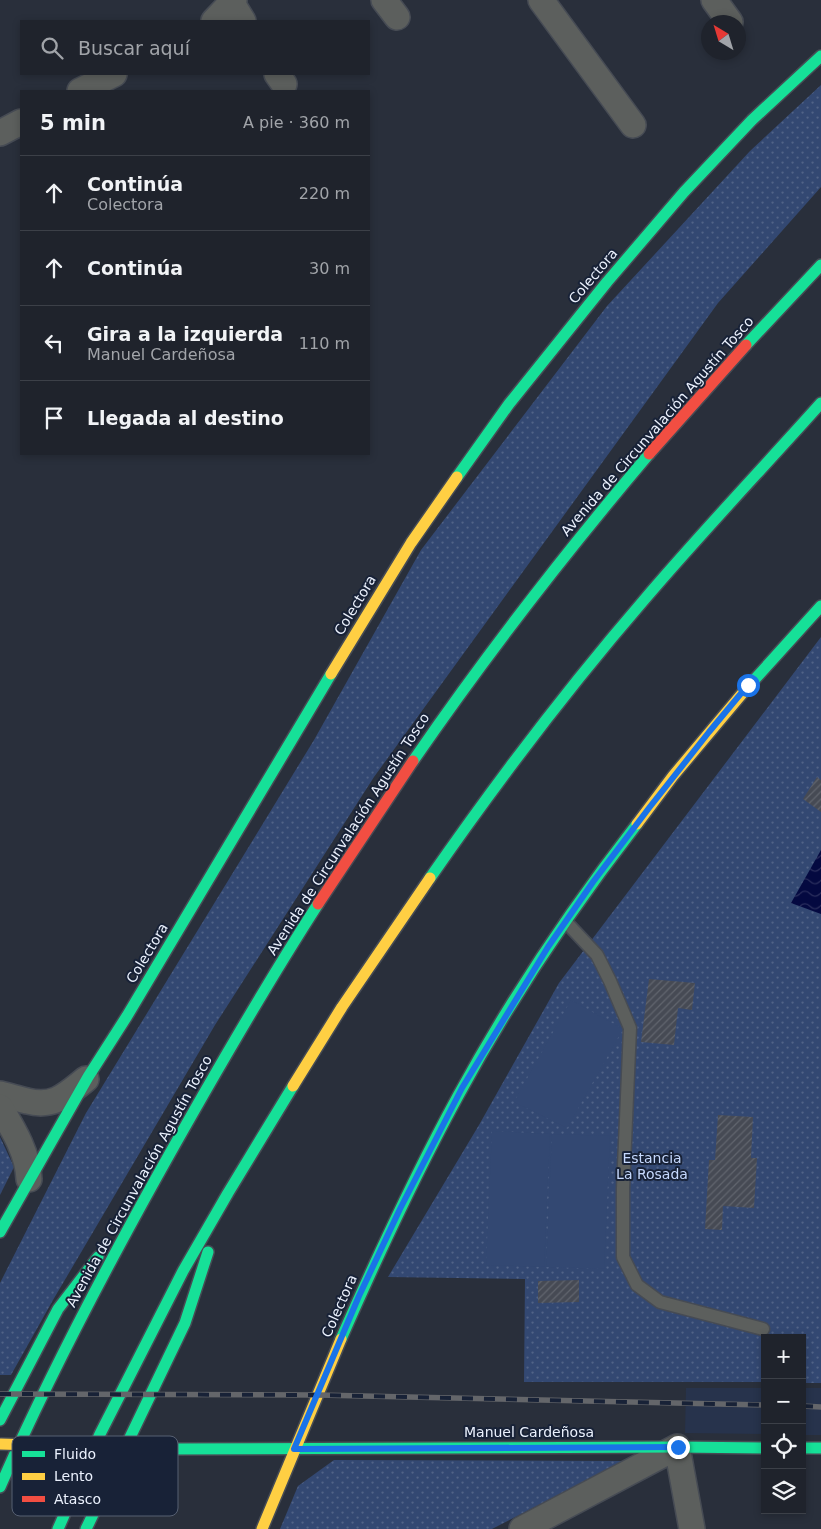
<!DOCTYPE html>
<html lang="es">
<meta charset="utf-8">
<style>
body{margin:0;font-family:"DejaVu Sans",sans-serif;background:#2c2f38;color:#f1f3f6}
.controls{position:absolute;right:15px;bottom:15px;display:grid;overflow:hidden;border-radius:0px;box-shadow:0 2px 8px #0003}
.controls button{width:45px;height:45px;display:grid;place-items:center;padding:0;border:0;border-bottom:1px solid #3c4048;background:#1f232c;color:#f1f3f6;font:25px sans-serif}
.compass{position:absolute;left:701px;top:15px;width:45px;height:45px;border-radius:50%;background:#1f232c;box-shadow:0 2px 8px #0003;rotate:322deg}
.stop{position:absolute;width:15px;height:15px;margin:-11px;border:4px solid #1a73e8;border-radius:50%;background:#fff}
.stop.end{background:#1a73e8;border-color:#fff;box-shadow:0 1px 5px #0008}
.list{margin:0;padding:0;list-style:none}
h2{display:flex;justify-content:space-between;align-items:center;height:65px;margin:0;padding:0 20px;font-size:21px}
h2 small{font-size:16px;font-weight:400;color:#a1a4a9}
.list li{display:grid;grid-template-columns:32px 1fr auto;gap:15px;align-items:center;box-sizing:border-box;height:75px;padding:0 20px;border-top:1px solid #3c4048}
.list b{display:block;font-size:19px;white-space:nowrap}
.list p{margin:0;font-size:16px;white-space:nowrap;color:#a1a4a9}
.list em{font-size:16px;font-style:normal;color:#a1a4a9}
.icon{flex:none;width:28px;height:28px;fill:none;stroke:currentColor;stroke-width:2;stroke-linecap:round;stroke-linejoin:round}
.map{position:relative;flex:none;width:821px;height:1529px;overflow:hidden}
.search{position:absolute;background:#1f232c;box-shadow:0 2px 8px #0003;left:20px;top:20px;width:350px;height:55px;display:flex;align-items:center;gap:12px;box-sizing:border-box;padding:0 18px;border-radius:0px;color:#a1a4a9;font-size:19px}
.panel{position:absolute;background:#1f232c;box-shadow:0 2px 8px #0003;left:20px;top:90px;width:350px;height:365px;border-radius:0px}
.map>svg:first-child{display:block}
.built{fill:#27334c}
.green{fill:url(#green-dots)}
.pitch{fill:#334872}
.water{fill:url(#water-waves)}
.building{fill:url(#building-hatch)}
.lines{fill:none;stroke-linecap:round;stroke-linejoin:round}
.lane-casing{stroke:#464b54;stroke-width:15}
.street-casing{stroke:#464b54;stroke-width:28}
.fast-casing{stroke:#464b54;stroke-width:14}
.slow-casing{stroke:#464b54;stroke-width:14}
.jam-casing{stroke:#464b54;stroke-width:14}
.lane{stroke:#5c5f5d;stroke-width:12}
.street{stroke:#5c5f5d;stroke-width:25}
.fast{stroke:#16e098;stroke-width:11}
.slow{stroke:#ffcf43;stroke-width:11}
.jam{stroke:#f24e42;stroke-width:11}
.rail-casing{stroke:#64666a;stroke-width:5.5}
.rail{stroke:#182237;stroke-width:4;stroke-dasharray:11;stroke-linecap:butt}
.slow-bridge-casing{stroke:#464b54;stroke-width:14;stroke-linecap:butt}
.slow-bridge{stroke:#ffcf43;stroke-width:11}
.route{stroke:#1a73e8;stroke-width:6}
.labels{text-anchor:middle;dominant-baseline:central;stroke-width:4;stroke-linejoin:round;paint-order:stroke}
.street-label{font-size:14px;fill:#ebf1fd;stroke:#182237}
.park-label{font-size:14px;fill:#c6d9fe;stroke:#182237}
.key{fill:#182237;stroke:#576072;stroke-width:1}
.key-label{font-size:14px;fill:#ebf1fd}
</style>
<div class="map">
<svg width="821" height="1529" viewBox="0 0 821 1529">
<defs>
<pattern id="green-dots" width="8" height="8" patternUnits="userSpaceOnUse" patternTransform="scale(1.25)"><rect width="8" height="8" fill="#334872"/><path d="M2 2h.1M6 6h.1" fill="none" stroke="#516387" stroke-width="1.8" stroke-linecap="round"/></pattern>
<pattern id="water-waves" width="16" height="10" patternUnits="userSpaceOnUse" patternTransform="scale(1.25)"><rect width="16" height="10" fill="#040940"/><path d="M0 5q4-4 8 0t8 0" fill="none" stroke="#292d5c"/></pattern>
<pattern id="building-hatch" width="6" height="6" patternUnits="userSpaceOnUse" patternTransform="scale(1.25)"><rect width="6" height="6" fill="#464a54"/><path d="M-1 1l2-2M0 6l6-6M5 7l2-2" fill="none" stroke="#61656e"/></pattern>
</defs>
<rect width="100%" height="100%" fill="#292f3b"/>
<g class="built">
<polygon points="686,1388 765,1388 765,1434 685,1433"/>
<rect x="802" y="1388" width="19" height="47"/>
</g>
<g class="green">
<polygon points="821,85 821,187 718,303 374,777 215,1025 53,1300 11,1375 0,1375 0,1283 86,1113 314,740 421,550 607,306 750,151"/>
<polygon points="821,637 821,1383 802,1383 802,1338 765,1338 765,1382 524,1382 525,1279 388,1277 479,1125 559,983"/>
<polygon points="0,1137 14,1167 0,1195"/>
<polygon points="334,1460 624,1461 492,1529 280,1529 298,1486"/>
</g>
<g class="pitch">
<polygon points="571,1000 623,1029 567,1128 514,1102"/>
<polygon points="492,1131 550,1134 544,1267 486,1265"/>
<polygon points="552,1134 610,1136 604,1269 546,1267"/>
</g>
<polygon class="water" points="821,850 821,914 791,903"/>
<g class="building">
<polygon points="817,777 821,780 821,812 803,799"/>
<polygon points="649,979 695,983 692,1010 678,1008 674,1045 641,1042"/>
<polygon points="718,1115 753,1117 751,1158 757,1158 754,1208 723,1206 722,1230 705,1229 709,1160 715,1160"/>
<polygon points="579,1280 579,1302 538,1303 538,1281"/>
</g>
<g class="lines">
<g class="lane-casing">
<polyline id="lane" points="566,922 597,955 610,981 630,1028 623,1188 623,1257 637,1285 660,1302 763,1329"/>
</g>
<g class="street-casing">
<g id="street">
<polyline points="230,0 243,21"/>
<polyline points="384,0 397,17"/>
<polyline points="541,0 633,125"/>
<polyline points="714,0 730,22"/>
<polyline points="214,21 234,0"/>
<polyline points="277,74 284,84"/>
<polyline points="80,91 114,74"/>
<polyline points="0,133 21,122"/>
<path d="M0 1094C9 1096 18 1099 27 1101 54 1108 66 1095 86 1079"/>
<path d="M0 1107C13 1129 28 1153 29 1179"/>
<polyline points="522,1529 677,1447 692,1529"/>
</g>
</g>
<g class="fast-casing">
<g id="fast">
<polyline points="746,345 821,265"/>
<polyline points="457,477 509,404 607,282 684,192 752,120 821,56"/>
<polyline points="746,689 821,606"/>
<path d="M413 761C486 655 566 552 649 454"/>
<path d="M430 878C496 783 568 688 644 600 701 533 762 469 821 403"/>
<polyline points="0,1232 88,1077 127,1016 331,674"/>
<path d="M341 1339C377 1257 415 1175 458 1096 509 1002 571 909 637 824"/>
<polyline points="0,1420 58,1309 98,1257"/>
<polyline points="802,1448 821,1448"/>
<polyline points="172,1449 677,1447 765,1448"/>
<path d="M0 1487C46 1382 99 1281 155 1180 207 1087 260 994 318 904"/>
<polyline points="58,1529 100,1434 183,1271 228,1193 293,1086"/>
<polyline points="86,1529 185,1323 208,1252"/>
</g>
</g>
<g class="slow-casing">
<g id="slow">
<polyline points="331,674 411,543 457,477"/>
<polyline points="637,824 673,776 746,689"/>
<polyline points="293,1086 342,1007 430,878"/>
<polyline points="262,1529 341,1339"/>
</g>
</g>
<g class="jam-casing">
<g id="jam">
<polyline points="649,454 746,345"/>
<polyline points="318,904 413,761"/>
</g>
</g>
<use href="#lane" class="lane"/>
<use href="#street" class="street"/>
<use href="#fast" class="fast"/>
<use href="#slow" class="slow"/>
<use href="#jam" class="jam"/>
<g class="rail-casing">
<g id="rail">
<polyline points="0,1394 318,1395 765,1405"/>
<polyline points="802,1406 821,1407"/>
</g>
</g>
<use href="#rail" class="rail"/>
<g class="slow-bridge-casing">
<polyline id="slow-bridge" points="0,1444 172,1449"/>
</g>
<use href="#slow-bridge" class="slow-bridge"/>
</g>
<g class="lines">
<polyline class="route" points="678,1447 294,1449 359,1296 400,1209 462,1088 548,947 593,882 649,808 709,732 748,685"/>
</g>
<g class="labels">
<g class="street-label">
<text transform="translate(593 276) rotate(-50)">Colectora</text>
<text transform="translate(657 426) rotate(-49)">Avenida de Circunvalación Agustín Tosco</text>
<text transform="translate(355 605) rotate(-59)">Colectora</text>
<text transform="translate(348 834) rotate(-57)">Avenida de Circunvalación Agustín Tosco</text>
<text transform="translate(147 953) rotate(-59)">Colectora</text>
<text transform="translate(139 1181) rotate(-61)">Avenida de Circunvalación Agustín Tosco</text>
<text transform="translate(339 1306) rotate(-66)">Colectora</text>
<text x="529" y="1432">Manuel Cardeñosa</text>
</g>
<g class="park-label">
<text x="652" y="1158">Estancia<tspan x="652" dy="16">La Rosada</tspan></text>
</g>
</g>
<rect x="12" y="1436" width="166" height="80" rx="8" class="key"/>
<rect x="22" y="1451" width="23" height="6" fill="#16e098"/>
<rect x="22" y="1473" width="23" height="7" fill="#ffcf43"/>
<rect x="22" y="1496" width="23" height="6" fill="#f24e42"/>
<g class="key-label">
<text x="54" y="1459">Fluido</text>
<text x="54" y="1481">Lento</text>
<text x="54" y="1504">Atasco</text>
</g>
</svg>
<div class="controls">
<button>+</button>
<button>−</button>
<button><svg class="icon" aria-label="locate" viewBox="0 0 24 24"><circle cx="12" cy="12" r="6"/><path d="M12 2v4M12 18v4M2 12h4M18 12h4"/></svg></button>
<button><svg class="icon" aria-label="layers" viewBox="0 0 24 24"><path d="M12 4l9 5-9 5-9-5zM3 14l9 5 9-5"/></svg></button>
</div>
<svg class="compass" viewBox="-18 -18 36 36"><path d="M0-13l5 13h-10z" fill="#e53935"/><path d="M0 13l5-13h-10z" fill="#a1a4a9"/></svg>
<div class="stop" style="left:748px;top:685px"></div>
<div class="stop end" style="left:678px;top:1447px"></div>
<div class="search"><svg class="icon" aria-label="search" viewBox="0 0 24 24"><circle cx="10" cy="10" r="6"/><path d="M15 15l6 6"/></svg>Buscar aquí</div>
<section class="panel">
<h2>5 min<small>A pie · 360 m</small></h2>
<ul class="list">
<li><svg class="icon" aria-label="ahead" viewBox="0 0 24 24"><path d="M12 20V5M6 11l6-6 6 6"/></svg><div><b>Continúa</b><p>Colectora</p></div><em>220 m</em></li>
<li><svg class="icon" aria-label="ahead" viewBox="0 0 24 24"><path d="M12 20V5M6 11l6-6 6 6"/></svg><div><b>Continúa</b></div><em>30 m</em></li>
<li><svg class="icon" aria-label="left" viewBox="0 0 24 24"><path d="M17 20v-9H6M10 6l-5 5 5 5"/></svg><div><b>Gira a la izquierda</b><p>Manuel Cardeñosa</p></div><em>110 m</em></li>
<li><svg class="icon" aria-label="arrive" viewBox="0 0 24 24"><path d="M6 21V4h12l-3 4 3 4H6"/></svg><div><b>Llegada al destino</b></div></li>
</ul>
</section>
</div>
